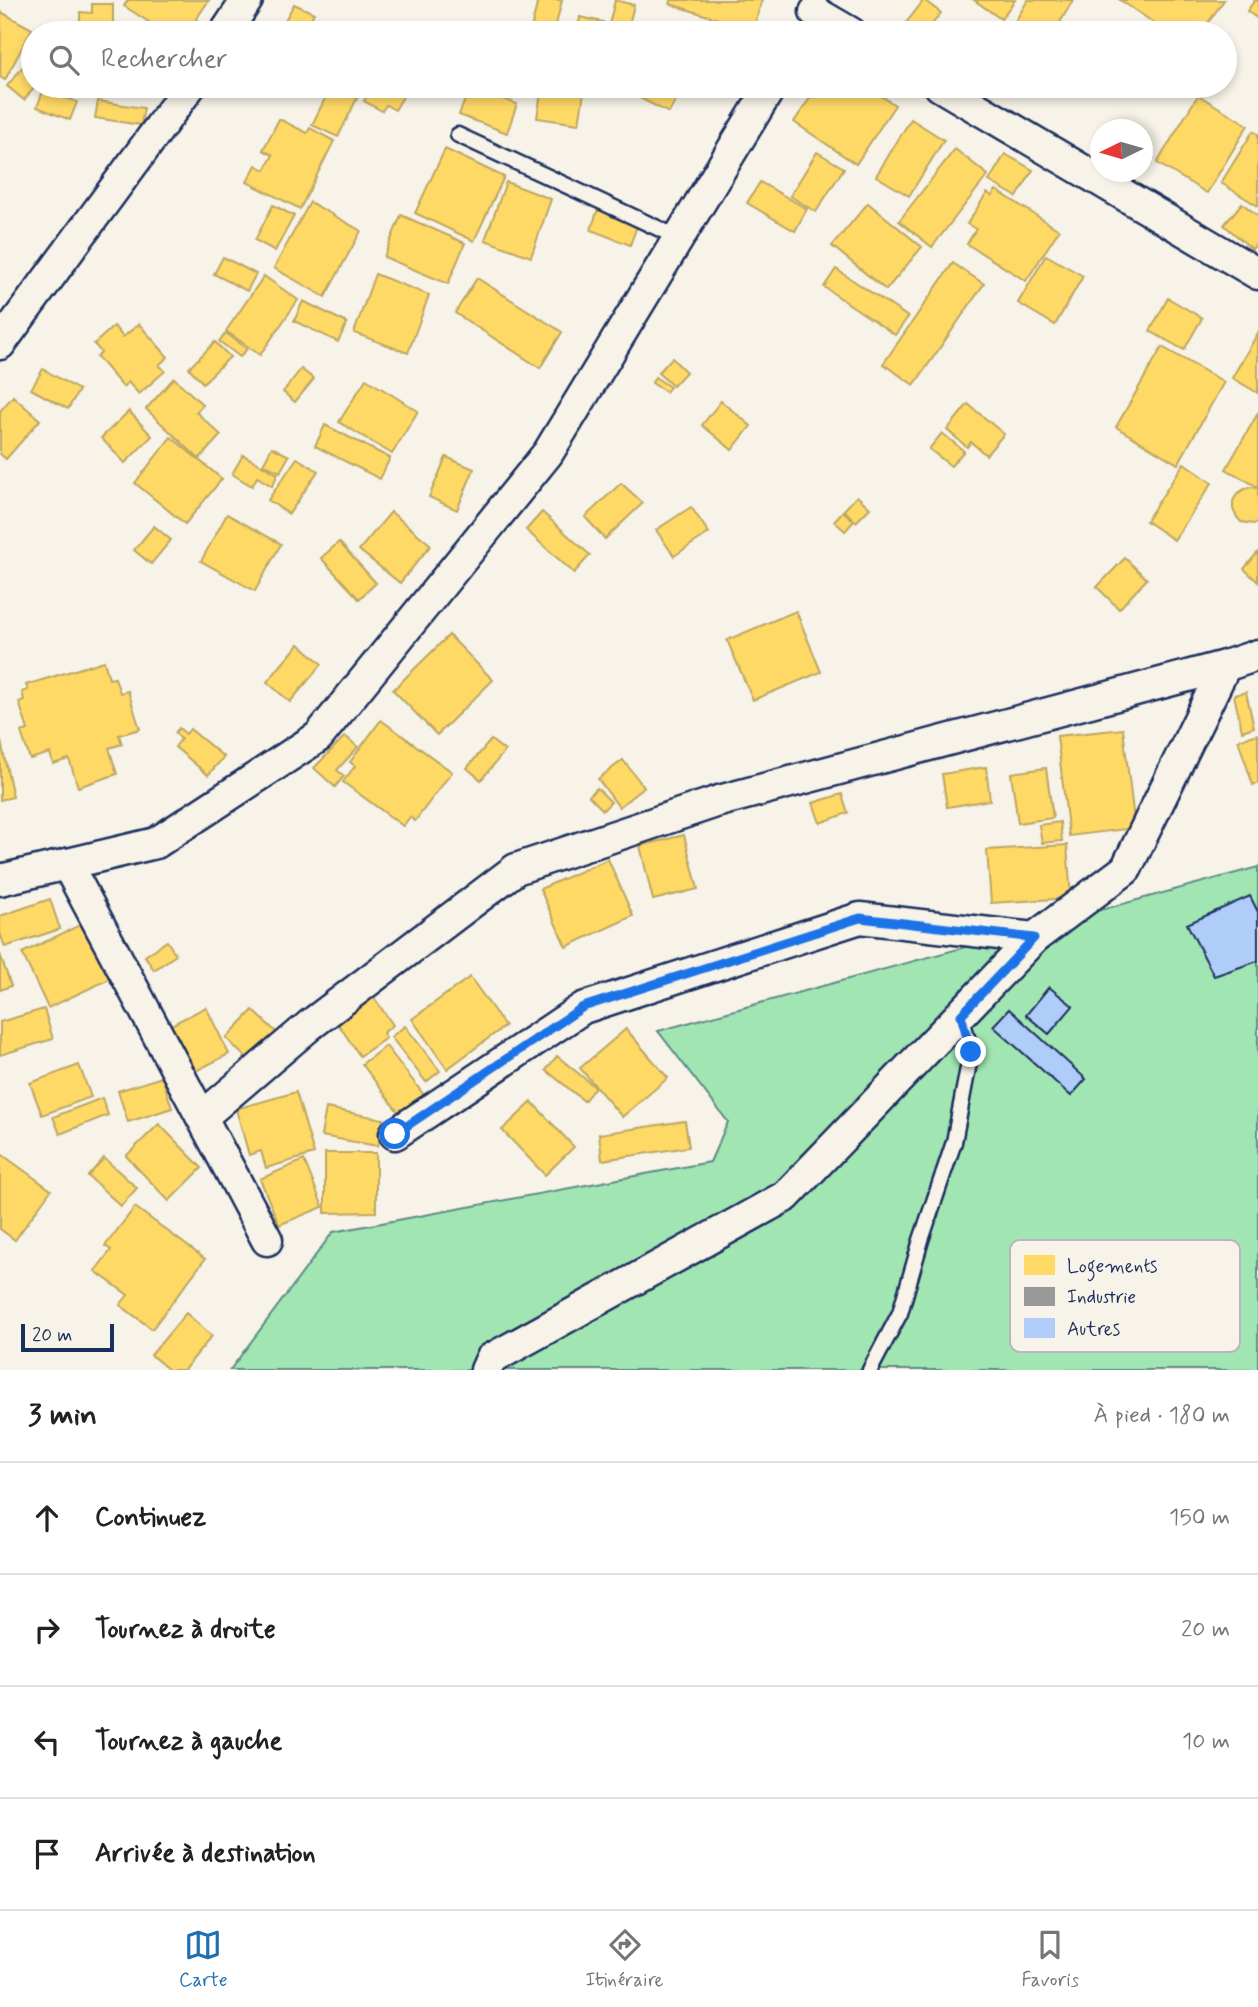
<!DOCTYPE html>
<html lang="fr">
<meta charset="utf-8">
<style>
body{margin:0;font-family:Mynerve,sans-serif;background:#f6f6f6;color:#222}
.compass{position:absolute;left:1090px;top:119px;width:63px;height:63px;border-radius:50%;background:#fff;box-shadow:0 4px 10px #0003;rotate:265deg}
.scale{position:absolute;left:21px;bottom:18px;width:93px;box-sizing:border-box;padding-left:7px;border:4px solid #1b2f5e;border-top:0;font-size:19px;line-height:24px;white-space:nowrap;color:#1b2f5e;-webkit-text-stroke:5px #f7f3e8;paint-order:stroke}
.stop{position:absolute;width:21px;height:21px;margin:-16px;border:5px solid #1a73e8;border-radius:50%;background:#fff}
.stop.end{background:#1a73e8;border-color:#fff;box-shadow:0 2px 7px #0008}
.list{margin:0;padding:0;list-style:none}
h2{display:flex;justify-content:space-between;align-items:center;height:91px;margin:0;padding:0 28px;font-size:30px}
h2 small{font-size:23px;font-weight:400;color:#767676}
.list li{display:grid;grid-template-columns:46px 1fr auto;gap:21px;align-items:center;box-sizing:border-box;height:112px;padding:0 28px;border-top:2px solid #e0e0e0}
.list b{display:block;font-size:26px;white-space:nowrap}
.list em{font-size:23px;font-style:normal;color:#767676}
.icon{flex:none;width:38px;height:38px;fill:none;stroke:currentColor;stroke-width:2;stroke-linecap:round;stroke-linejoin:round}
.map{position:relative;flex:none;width:1258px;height:1370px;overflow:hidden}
.search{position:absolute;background:#fff;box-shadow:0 4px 10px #0003;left:21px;right:21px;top:21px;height:77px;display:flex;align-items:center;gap:18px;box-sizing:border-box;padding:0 24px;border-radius:38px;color:#767676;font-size:26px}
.sheet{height:539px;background:#fff}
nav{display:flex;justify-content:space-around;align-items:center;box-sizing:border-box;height:98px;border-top:2px solid #e0e0e0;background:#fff;font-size:19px;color:#767676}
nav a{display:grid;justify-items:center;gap:4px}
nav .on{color:#1f6fb2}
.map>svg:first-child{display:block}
.green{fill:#a1e6b2;stroke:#5e8a88;stroke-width:2}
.homes{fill:#ffd966;stroke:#bba664;stroke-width:2}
.building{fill:#b0ccf9;stroke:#1b2f5e;stroke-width:2}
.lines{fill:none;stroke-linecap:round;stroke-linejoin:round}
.service-casing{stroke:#1b2f5e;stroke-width:19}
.minor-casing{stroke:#1b2f5e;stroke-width:35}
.service{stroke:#f7f3e8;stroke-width:14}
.minor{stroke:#f7f3e8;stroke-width:30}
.route{stroke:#1a73e8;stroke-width:9}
.key{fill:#f7f3e8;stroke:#b5b8bf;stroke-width:2}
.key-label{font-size:19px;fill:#1b2f5e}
</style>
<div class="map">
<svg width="1258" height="1370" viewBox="0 0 1258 1370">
<rect width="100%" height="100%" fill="#f7f3e8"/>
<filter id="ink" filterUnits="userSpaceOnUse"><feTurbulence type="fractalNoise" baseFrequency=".0143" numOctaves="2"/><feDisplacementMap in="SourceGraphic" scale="14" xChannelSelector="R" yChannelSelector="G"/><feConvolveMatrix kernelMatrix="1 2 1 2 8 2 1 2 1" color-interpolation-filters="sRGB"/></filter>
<g filter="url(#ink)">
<polygon class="green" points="1258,867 1258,1370 230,1370 333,1232 710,1162 728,1122 658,1031"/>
<g class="homes">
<polygon points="128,0 209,0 187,33 166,33 124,6"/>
<polygon points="538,0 562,0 554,33 530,33"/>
<polygon points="615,0 634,5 627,33 607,33"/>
<polygon points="671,0 762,0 753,30 670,4"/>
<polygon points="924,0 941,13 925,33 908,33 902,28"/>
<polygon points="974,0 1015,0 1001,19"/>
<polygon points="1028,0 1073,0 1054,33 1008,33"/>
<polygon points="1120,0 1224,0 1201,33 1169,33"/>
<polygon points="1255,0 1258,0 1258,19 1247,11"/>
<polygon points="92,4 113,4 113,26 80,25 80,12 92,13"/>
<polygon points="294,4 314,13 304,33 283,24"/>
<polygon points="1,12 32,29 5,80 0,77"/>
<polygon points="580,17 603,22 601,33 577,33"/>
<polygon points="24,65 33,73 33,86 36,86 24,100 7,86"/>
<polygon points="72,86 118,86 118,92 72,91"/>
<polygon points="331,86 363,86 338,137 312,125"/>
<polygon points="372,86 398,86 407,90 395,110 386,105 382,111 364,101"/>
<polygon points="542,86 585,86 579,124 537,118"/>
<polygon points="616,86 683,86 669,113"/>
<polygon points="818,86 866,86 895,105 856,164 794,122"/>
<polygon points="470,87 517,104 507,133 459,115"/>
<polygon points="44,89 77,102 70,120 37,107"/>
<polygon points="1198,95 1248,125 1207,193 1157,163"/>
<polygon points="98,101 144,108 141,125 95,118"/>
<polygon points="279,119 307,133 310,128 334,141 300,209 247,182 256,165 265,170 273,155 263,150"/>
<polygon points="911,119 944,140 909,196 876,176"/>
<polygon points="1253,131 1258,134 1258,206 1221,183"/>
<polygon points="445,149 504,177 474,241 415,213"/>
<polygon points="955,149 988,175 932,247 899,221"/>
<polygon points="817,152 844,168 816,212 790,196"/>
<polygon points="1005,154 1033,170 1017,197 989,181"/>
<polygon points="506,182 551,199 531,257 485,240"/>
<polygon points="760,182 807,209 795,231 747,203"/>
<polygon points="996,190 1059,230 1026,281 967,244 976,229 967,224 987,193 992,196"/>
<polygon points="310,202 361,231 325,297 274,268"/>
<polygon points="868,203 922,247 886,290 832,246"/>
<polygon points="1242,203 1258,216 1258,242 1252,249 1224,225"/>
<polygon points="273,205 294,216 275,251 255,240"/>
<polygon points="599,206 639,221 630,245 591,230"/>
<polygon points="401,215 465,243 448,284 384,257"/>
<polygon points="1046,255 1083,276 1055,325 1018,303"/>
<polygon points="223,257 256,274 247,291 214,274"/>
<polygon points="953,263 984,284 914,385 883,364"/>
<polygon points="836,269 908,317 895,335 824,287"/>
<polygon points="375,274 429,295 408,353 354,333"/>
<polygon points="264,276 298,300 260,355 226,331"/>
<polygon points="477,278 562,332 540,368 455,313"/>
<polygon points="1168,298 1202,318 1184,350 1150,331"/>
<polygon points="303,301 347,323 338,342 294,321"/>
<polygon points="139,324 168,357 159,365 165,371 139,394 128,382 123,387 97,357 101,352 94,344 114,326 123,337"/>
<polygon points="226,333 247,349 240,357 219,341"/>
<polygon points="1258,333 1258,393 1232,378"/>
<polygon points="215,342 230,357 203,383 189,368"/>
<polygon points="1162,347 1224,382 1178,464 1116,427"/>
<polygon points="672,358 686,372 673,386 658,373"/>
<polygon points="43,369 79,390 68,409 31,389"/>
<polygon points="301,369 314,379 295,402 283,392"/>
<polygon points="655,377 670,387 666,392 652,383"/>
<polygon points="174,378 203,405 196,412 221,435 199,459 146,409"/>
<polygon points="366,379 418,411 392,454 339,422"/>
<polygon points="13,396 40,420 6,459 0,454 0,411"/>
<polygon points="721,401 751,426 732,450 702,425"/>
<polygon points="968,404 1004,434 986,455 971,442 967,447 947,430"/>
<polygon points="129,411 152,436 125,463 101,438"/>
<polygon points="1258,413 1258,487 1226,469"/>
<polygon points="325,425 390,458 380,479 315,446"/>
<polygon points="942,433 964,451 951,466 929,449"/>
<polygon points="171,437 222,479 185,524 135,483"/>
<polygon points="272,447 289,456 280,472 263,464"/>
<polygon points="243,455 278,474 272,486 257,477 252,486 232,474"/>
<polygon points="446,457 474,469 457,510 429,497"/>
<polygon points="297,458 318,471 289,514 268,500"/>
<polygon points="1184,463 1212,483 1174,540 1146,521"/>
<polygon points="621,483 643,503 605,539 585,517"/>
<polygon points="1250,487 1258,488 1258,523 1254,524 1241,522 1236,516 1233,509 1233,501 1237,494 1243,490"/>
<polygon points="857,496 870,508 856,522 844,510"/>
<polygon points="691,507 709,533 674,556 656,530"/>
<polygon points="843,511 854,521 845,531 834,521"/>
<polygon points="391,512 431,545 400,583 359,550"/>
<polygon points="542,512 590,555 574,573 526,530"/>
<polygon points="227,514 281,544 255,591 201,561"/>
<polygon points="154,526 171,540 151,564 134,550"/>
<polygon points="339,542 376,583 359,599 321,558"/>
<polygon points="1258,552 1258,582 1244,569"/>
<polygon points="1125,558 1147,579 1119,609 1097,587"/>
<polygon points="796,611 821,672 753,700 727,640"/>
<polygon points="449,635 493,680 437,735 393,690"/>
<polygon points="299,644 322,664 290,702 267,682"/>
<polygon points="104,661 109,679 115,678 120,693 128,691 140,729 119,735 122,744 109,748 117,774 78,787 69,759 53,764 50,753 30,759 21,732 28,730 19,702 24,700 22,692 28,690 26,685"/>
<polygon points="1246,692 1254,727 1242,731 1234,695"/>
<polygon points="381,720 452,772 415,821 410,817 403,826 343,782 355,766 350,762"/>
<polygon points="179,728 186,734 190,729 224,757 208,775 175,747 181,739 175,733"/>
<polygon points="1123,729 1135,828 1069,836 1057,736"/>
<polygon points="1258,734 1258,783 1253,785 1238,740"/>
<polygon points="345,736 358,747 337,770 344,776 335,787 314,768"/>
<polygon points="0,737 13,797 0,800"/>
<polygon points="491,740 505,751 481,780 467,768"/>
<polygon points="623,760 644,787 619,807 598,779"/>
<polygon points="986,767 990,800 947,807 942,774"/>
<polygon points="1046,768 1053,818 1018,823 1011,773"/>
<polygon points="597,788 611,802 603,810 589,796"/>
<polygon points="842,794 848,813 820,823 813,803"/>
<polygon points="1060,822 1062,841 1042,843 1039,825"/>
<polygon points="684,835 698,889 653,900 640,846"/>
<polygon points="1067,845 1071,898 991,903 987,850"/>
<polygon points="608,859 633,916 566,947 540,889"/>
<polygon points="50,899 60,929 5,947 0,933 0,916"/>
<polygon points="90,920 116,976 48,1008 22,953"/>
<polygon points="167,941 176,955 154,970 145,956"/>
<polygon points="0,954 11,986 0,990"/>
<polygon points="470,977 505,1026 447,1069 412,1019"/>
<polygon points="368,989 393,1025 383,1033 386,1038 360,1056 332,1015"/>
<polygon points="206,1007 229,1054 194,1072 171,1025"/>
<polygon points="44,1009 53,1039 0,1055 0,1022"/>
<polygon points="253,1010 277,1033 249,1061 226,1038"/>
<polygon points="405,1026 440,1071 426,1082 391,1037"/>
<polygon points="626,1029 668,1078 622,1117 580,1068"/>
<polygon points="386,1046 424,1095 399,1113 362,1064"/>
<polygon points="557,1056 595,1087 584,1101 546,1070"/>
<polygon points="79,1065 91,1097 42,1115 30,1083"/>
<polygon points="162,1077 172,1108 128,1122 118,1091"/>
<polygon points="296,1092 314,1154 266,1168 261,1151 249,1155 236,1109"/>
<polygon points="102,1098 108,1115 60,1134 53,1117"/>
<polygon points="532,1102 574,1147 545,1175 502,1130"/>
<polygon points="326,1108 383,1119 378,1146 321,1136"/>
<polygon points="685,1121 689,1147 602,1160 599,1134"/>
<polygon points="159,1124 202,1168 169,1201 126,1156"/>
<polygon points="0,1153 51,1190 15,1240 0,1229"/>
<polygon points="325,1153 376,1153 376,1212 325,1213"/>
<polygon points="104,1158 137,1188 121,1206 88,1176"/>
<polygon points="304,1160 323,1207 279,1225 260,1179"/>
<polygon points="135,1207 205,1259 152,1329 120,1305 128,1295 95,1271 111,1250 105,1246"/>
<polygon points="186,1313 212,1336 184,1370 169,1370 151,1355"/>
</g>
<g class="building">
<polygon points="1250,896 1258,912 1258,961 1214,976 1187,924"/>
<polygon points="1049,987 1073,1006 1049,1034 1026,1015"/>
<polygon points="1009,1009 1086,1079 1071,1096 993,1026"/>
</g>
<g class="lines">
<g class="service-casing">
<g id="service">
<polyline points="458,135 679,238"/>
<polyline points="870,1370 900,1313 921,1240 954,1142 971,1052 961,1015"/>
</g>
</g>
<g class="minor-casing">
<g id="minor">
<polyline points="815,12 851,33"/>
<polyline points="225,33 247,0"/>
<polyline points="940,86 1258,274"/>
<polyline points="0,344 190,86"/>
<polyline points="67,864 267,1240"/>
<polyline points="0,880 156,843 318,737 548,453 771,86"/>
<polyline points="202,1117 310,1025 516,869 719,801 1225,666 1258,655"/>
<polyline points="395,1134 583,1008 860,918 1034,938"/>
<polyline points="486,1370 491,1359 786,1196 1034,938 1126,869 1225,666"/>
</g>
</g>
<use href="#service" class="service"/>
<use href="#minor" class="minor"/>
</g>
</g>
<g class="lines" filter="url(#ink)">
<polyline class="route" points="395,1134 583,1007 860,918 1034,938 961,1015 971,1052"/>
</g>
<rect x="1010" y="1240" width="230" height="112" rx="10" class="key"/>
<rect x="1024" y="1255" width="31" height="20" fill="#ffd966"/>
<rect x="1024" y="1287" width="31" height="19" fill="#999"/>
<rect x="1024" y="1318" width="31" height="20" fill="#b0ccf9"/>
<g class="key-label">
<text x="1067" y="1272">Logements</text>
<text x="1067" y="1303">Industrie</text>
<text x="1067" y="1335">Autres</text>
</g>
</svg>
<svg class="compass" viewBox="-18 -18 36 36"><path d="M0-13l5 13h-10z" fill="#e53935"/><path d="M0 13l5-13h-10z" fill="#767676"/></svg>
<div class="scale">20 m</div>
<div class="stop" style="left:395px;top:1134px"></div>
<div class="stop end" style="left:971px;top:1052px"></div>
<div class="search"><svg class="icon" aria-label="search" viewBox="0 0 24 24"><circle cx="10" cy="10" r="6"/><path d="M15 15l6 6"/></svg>Rechercher</div>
</div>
<section class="sheet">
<h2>3 min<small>À pied · 180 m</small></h2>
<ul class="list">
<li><svg class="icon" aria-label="ahead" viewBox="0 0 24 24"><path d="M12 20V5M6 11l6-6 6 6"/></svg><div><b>Continuez</b></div><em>150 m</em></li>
<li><svg class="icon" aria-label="right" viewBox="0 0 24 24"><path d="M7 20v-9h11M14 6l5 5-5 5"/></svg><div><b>Tournez à droite</b></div><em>20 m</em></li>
<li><svg class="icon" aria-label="left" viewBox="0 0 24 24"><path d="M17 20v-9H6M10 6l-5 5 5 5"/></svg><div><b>Tournez à gauche</b></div><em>10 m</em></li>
<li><svg class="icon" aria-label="arrive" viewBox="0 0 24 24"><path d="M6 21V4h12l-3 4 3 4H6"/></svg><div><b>Arrivée à destination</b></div></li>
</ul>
</section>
<nav>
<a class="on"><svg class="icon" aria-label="map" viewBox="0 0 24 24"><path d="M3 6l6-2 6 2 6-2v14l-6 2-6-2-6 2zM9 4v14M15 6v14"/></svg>Carte</a>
<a><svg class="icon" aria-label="directions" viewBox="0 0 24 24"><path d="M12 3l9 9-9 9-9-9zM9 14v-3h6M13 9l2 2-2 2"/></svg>Itinéraire</a>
<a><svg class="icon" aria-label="saved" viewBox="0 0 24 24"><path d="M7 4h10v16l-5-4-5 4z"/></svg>Favoris</a>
</nav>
